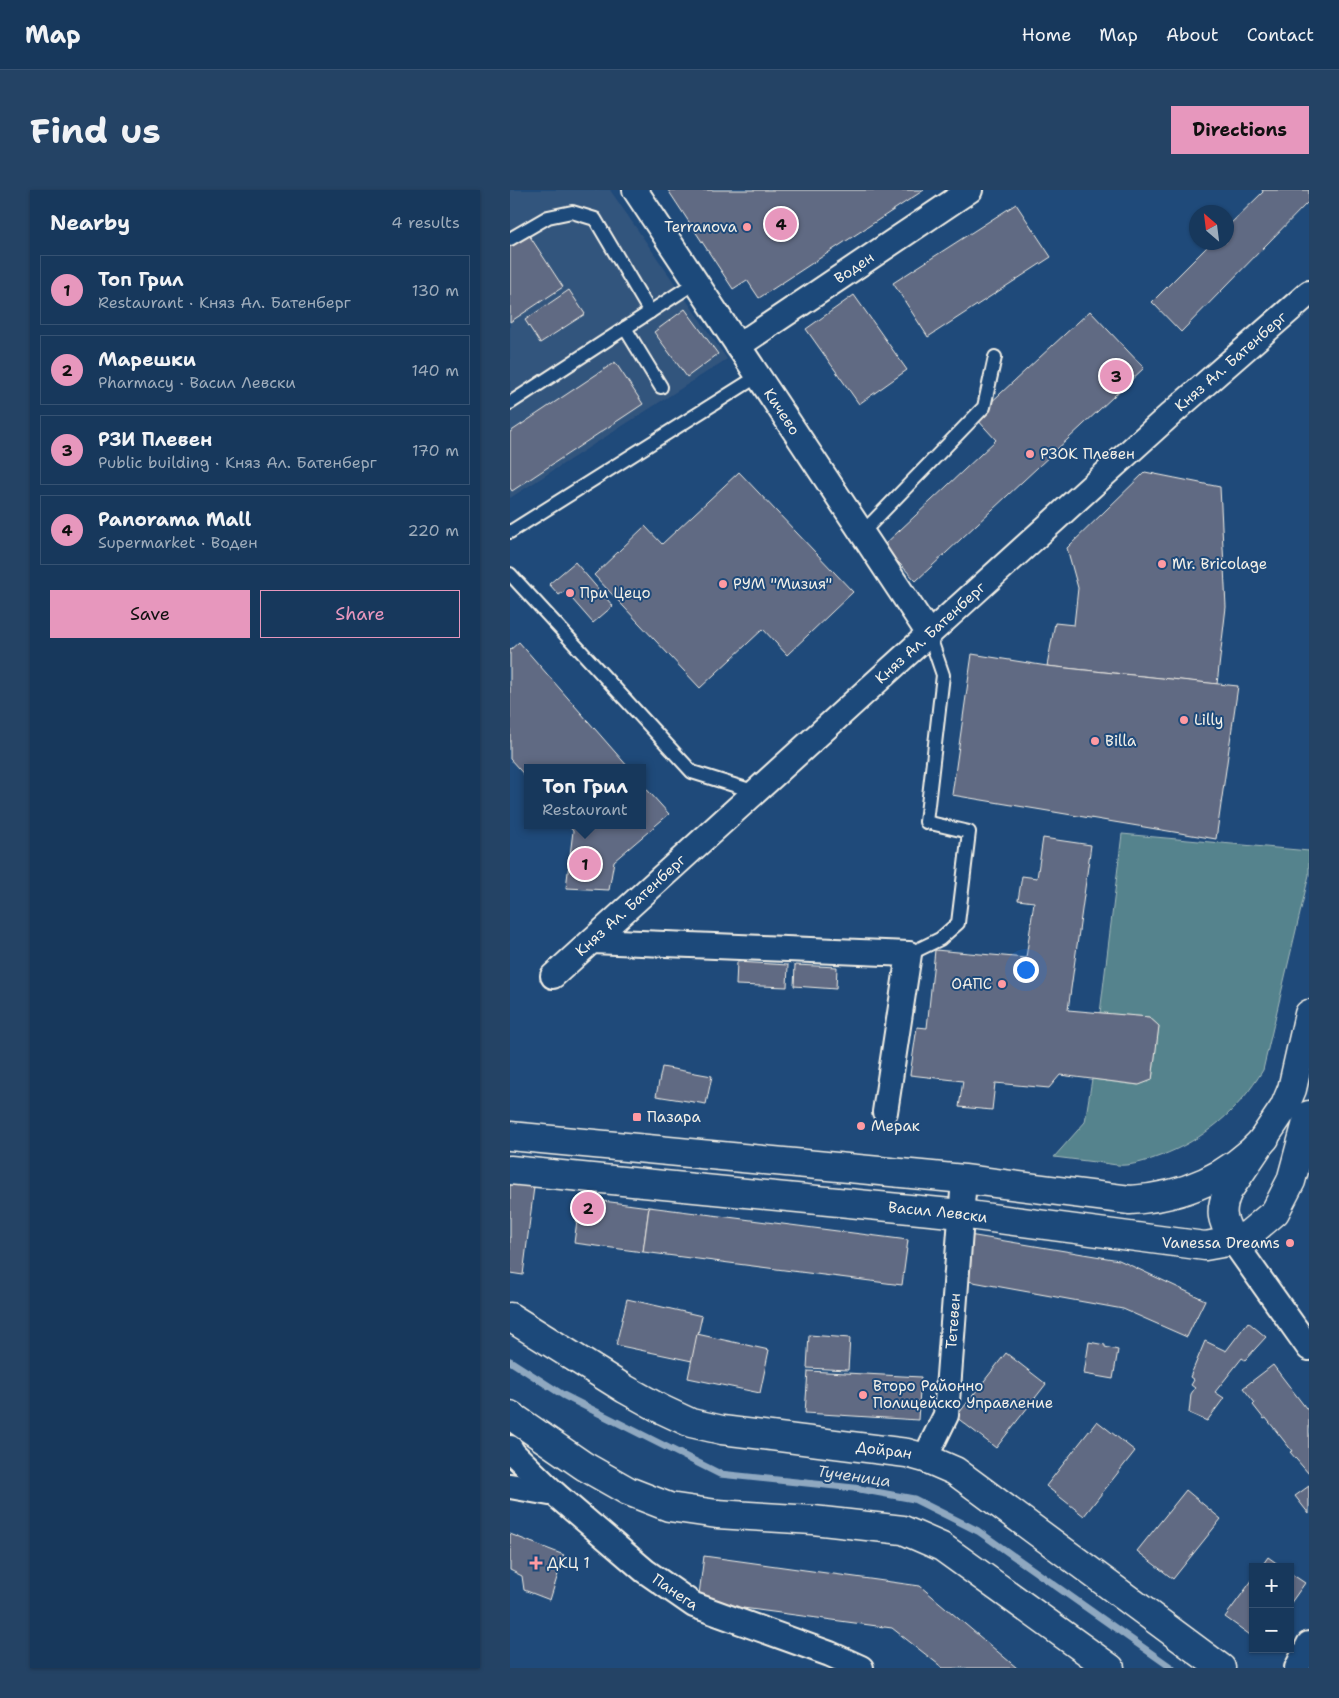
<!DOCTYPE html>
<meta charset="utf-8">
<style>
body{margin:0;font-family:"Shantell Sans",sans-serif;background:#244365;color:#f1f3f6}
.controls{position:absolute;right:15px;bottom:15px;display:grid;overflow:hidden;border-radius:0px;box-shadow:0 1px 4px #0004}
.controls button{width:45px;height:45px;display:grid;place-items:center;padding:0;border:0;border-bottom:1px solid #365272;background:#17385c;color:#f1f3f6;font:25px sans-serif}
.compass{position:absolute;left:679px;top:15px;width:45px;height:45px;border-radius:50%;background:#17385c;box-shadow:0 1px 4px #0004;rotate:332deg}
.you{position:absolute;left:515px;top:779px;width:18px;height:18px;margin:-12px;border:4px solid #fff;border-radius:50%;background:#1a73e8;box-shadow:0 0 0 8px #1a73e833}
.badge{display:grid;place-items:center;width:32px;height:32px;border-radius:50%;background:#e797bd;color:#111;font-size:16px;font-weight:700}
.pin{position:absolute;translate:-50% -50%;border:2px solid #fff;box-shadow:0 1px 5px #0006}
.popup{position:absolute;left:14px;top:574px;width:122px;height:65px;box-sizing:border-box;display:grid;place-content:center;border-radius:0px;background:#17385c;filter:drop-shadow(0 1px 4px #0005);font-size:16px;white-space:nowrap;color:#9eacbb}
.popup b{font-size:19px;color:#f1f3f6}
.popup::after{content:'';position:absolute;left:50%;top:100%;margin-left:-10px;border:10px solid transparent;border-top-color:#17385c}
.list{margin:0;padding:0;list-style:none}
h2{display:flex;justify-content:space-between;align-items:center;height:65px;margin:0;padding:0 20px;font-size:21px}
h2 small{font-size:16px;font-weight:400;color:#9eacbb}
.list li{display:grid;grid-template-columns:32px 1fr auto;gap:15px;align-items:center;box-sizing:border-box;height:70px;margin:0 10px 10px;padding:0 10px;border:1px solid #365272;border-radius:0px}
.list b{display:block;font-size:19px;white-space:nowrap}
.list p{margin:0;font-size:16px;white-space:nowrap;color:#9eacbb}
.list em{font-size:16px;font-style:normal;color:#9eacbb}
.actions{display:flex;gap:10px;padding:15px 20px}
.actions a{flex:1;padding:11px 0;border:1px solid #e797bd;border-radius:0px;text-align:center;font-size:18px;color:#e797bd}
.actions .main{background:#e797bd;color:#111}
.map{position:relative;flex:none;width:799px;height:1478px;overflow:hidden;border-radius:0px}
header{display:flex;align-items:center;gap:30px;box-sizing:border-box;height:70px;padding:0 25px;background:#17385c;border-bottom:1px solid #365272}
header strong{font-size:24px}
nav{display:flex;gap:28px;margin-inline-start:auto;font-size:18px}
.intro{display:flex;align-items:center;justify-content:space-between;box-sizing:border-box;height:120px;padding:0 30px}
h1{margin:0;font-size:35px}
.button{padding:12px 22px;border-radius:0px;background:#e797bd;color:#111;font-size:18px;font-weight:700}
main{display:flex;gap:30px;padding:0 30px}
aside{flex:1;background:#17385c;border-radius:0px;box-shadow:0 1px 4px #0004}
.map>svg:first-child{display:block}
.built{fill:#33547d}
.green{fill:#55838d;stroke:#a4baba}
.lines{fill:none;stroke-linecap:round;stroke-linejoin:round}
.stream{stroke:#8fa8c0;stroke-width:7}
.building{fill:#616a83;stroke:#f4f1e8}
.lane-casing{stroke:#f4f1e8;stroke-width:16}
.street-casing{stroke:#f4f1e8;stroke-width:28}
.secondary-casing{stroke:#f4f1e8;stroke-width:31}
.lane{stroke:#1f4a7a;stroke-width:12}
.street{stroke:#1f4a7a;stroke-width:24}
.secondary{stroke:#1f4a7a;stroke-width:28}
.poi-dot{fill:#ff9aa2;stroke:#1f4a7a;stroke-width:2}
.labels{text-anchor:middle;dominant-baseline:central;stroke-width:4;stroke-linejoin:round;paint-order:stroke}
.poi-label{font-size:15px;fill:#f4f1e8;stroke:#1f4a7a;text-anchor:start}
.street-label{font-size:15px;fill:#f4f1e8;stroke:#1f4a7a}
.water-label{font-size:16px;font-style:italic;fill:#dbdfde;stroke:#1f4a7a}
</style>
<header>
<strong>Map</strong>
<nav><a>Home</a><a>Map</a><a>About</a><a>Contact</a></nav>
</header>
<div class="intro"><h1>Find us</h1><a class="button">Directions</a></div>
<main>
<aside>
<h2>Nearby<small>4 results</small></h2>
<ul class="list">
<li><span class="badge">1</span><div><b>Топ Грил</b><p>Restaurant · Княз Ал. Батенберг</p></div><em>130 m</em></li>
<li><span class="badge">2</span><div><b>Марешки</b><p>Pharmacy · Васил Левски</p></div><em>140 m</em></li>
<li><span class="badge">3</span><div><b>РЗИ Плевен</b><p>Public building · Княз Ал. Батенберг</p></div><em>170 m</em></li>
<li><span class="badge">4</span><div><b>Panorama Mall</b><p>Supermarket · Воден</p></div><em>220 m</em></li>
</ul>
<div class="actions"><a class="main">Save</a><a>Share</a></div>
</aside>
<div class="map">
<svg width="799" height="1478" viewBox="0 0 799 1478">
<rect width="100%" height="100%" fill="#1f4a7a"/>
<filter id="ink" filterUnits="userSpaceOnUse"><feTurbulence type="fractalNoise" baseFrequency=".02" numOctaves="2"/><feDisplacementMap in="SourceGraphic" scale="10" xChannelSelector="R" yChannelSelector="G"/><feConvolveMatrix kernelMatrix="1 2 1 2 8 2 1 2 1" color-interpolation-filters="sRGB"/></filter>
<g filter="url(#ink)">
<polygon class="built" points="0,0 100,0 217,169 0,308"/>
<path class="green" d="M612 644 799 661V685L753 880C729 920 694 950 650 966 639 970 627 974 616 975 609 976 601 974 593 973 577 971 560 969 544 967L575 932 582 889 628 895 642 890 649 836 639 827 590 823Z"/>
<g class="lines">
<polyline class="stream" points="0,1171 53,1205 210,1284 344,1298 404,1309 468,1341 662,1478"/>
</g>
<g class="building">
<polygon points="158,0 414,0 249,108 237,90 223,99"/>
<polygon points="752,0 799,0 799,11 671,142 642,112 702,52 716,52 716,38 753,2"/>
<polygon points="506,14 541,67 418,147 383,93"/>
<polygon points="17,42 53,97 0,132 0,53"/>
<polygon points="59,100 75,124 30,153 15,130"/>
<polygon points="344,105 397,180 349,214 296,139"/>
<polygon points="175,119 208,164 177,187 144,142"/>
<polygon points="580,121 634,178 406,391 373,356 486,250 465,227"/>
<polygon points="105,172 133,214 2,301 0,298 0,242"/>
<polygon points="229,282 343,402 277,465 253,439 190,498 84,385 135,336 152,354"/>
<polygon points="635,282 710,297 716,417 707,494 537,476 545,433 564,435 568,398 557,358"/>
<polygon points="65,372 103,416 83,433 55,401 49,405 39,394"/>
<polygon points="9,452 119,578 18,578 18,589 0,569 0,460"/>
<polygon points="462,464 537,476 728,496 706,649 442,605"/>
<polygon points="132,594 159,624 104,671 99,700 56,698 63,641 58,635 132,635"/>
<polygon points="533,648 581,655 558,820 639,827 649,836 642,890 629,895 550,885 539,898 485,893 482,920 449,917 453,891 400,885 407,837 417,838 425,760 516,768 524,712 508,710 512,686 527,688"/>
<polygon points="227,772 278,775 277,797 226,795"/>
<polygon points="285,775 327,777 326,799 284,796"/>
<polygon points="152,877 202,886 196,914 146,906"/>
<polygon points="0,994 24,997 13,1085 0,1083"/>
<polygon points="70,1008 139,1017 133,1062 64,1053"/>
<polygon points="139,1017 398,1050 392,1095 133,1062"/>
<polygon points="459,1045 609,1070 695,1110 677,1147 613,1119 452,1090"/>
<polygon points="117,1109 192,1126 182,1171 106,1155"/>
<polygon points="738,1132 756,1147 735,1170 732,1168 705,1202 714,1208 697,1231 679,1223 681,1204 685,1198 681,1195 684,1190 680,1187 695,1151 716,1161"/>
<polygon points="187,1144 259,1160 250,1203 178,1188"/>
<polygon points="299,1145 340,1148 338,1180 297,1178"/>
<polygon points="579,1152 595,1155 595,1157 608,1160 603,1189 574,1184"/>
<polygon points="496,1163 536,1194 486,1258 446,1227"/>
<polygon points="763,1175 799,1222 799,1284 780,1262 782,1261 756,1228 754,1229 743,1215 745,1213 733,1198"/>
<polygon points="298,1181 411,1187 408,1230 295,1223"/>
<polygon points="587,1231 625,1261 574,1326 536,1296"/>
<polygon points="799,1296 799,1324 785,1306"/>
<polygon points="676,1300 711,1329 663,1389 627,1361"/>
<polygon points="0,1344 54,1365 40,1410 14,1400 12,1386 0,1380"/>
<polygon points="194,1366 410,1396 507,1478 433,1478 382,1438 188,1412"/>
<polygon points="758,1367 772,1377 751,1377"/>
<polygon points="780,1383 795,1393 780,1414"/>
<polygon points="743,1389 743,1447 715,1427"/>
</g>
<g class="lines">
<g class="lane-casing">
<g id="lane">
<polyline points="0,49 38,27 62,22 85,29 140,122"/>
<polyline points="115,138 151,197"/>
<polyline points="0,213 186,92"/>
<polyline points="0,342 248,186"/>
<polyline points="352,343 474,217 485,167"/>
<polyline points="0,384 182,582 246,602"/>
<polyline points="399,764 430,749 448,733 459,642 416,632 433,485 419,444"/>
</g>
</g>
<g class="street-casing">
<g id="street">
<path id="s1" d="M125 0 419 444"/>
<path id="s2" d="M228 156 460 0"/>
<polyline points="82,751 399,764 375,922"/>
<path id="s3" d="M43 786 661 224 799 103"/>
<polyline points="723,1051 799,1158"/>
<polyline points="0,1258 3,1263 45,1304"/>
<path id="s4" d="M415 1268 436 1225 454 989"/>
<path id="s5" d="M0 1296 45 1304 135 1381 184 1415 320 1464 351 1478"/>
<polyline points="787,1478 799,1454"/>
</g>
</g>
<g class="secondary-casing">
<g id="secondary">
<path d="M0 946 454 989 620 1010C673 1007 719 987 755 948"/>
<path id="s6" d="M0 980 451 1024 695 1056 723 1051 739 1044 765 1022 781 991 799 925"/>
<path d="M723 1051C713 1031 708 1023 718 1001L774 918 782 899 799 824"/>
<path id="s7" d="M0 1127 115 1199 151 1219 181 1233 212 1240 397 1263 415 1268 445 1281 711 1478"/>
<polyline points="0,1225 74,1276 118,1301 159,1317 207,1324 303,1330 393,1340 432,1357 600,1478"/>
</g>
</g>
<use href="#lane" class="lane"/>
<use href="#street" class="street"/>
<use href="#secondary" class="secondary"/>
</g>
</g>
<g class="poi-dot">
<circle cx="237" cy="37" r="5"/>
<circle cx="520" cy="264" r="5"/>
<circle cx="652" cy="374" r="5"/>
<circle cx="213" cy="394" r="5"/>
<circle cx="60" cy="403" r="5"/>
<circle cx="674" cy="530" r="5"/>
<circle cx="585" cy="551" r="5"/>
<circle cx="492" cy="794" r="5"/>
<rect x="122" y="922" width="10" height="10" rx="2.5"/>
<circle cx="351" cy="936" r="5"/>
<circle cx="780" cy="1053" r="5"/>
<circle cx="353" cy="1205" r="5"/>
<path d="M23.5 1365.5h5v5h5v5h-5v5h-5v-5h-5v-5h5z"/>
</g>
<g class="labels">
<g class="poi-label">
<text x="227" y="37" text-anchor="end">Terranova</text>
<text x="530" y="264">РЗОК Плевен</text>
<text x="662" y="374">Mr. Bricolage</text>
<text x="223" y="394">РУМ "Мизия"</text>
<text x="70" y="403">При Цецо</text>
<text x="684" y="530">Lilly</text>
<text x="595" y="551">Billa</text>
<text x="482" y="794" text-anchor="end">ОАПС</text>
<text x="137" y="927">Пазара</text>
<text x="361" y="936">Мерак</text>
<text x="770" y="1053" text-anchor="end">Vanessa Dreams</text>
<text x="363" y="1196">Второ Районно<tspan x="363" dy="17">Полицейско Управление</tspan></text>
<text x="37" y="1373">ДКЦ 1</text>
</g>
<g class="street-label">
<text stroke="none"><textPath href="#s2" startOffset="140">Воден</textPath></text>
<text stroke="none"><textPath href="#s3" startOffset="915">Княз Ал. Батенберг</textPath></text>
<text stroke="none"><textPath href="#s1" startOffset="266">Кичево</textPath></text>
<text stroke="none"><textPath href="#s3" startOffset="510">Княз Ал. Батенберг</textPath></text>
<text stroke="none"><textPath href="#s3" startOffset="105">Княз Ал. Батенберг</textPath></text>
<text stroke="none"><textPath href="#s6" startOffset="430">Васил Левски</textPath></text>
<text stroke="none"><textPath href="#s4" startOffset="142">Тетевен</textPath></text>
<text stroke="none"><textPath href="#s7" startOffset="405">Дойран</textPath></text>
<text stroke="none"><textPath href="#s5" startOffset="201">Панега</textPath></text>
</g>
<g class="water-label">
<text transform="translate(344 1286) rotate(8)">Тученица</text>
</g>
</g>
</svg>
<div class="controls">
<button>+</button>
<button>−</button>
</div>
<svg class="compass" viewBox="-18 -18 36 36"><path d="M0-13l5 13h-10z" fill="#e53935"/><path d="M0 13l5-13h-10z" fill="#9eacbb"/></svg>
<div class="you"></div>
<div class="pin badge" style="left:75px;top:674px">1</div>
<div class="popup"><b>Топ Грил</b>Restaurant</div>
<div class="pin badge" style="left:78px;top:1018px">2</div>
<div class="pin badge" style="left:606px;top:186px">3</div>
<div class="pin badge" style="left:271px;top:34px">4</div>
</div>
</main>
